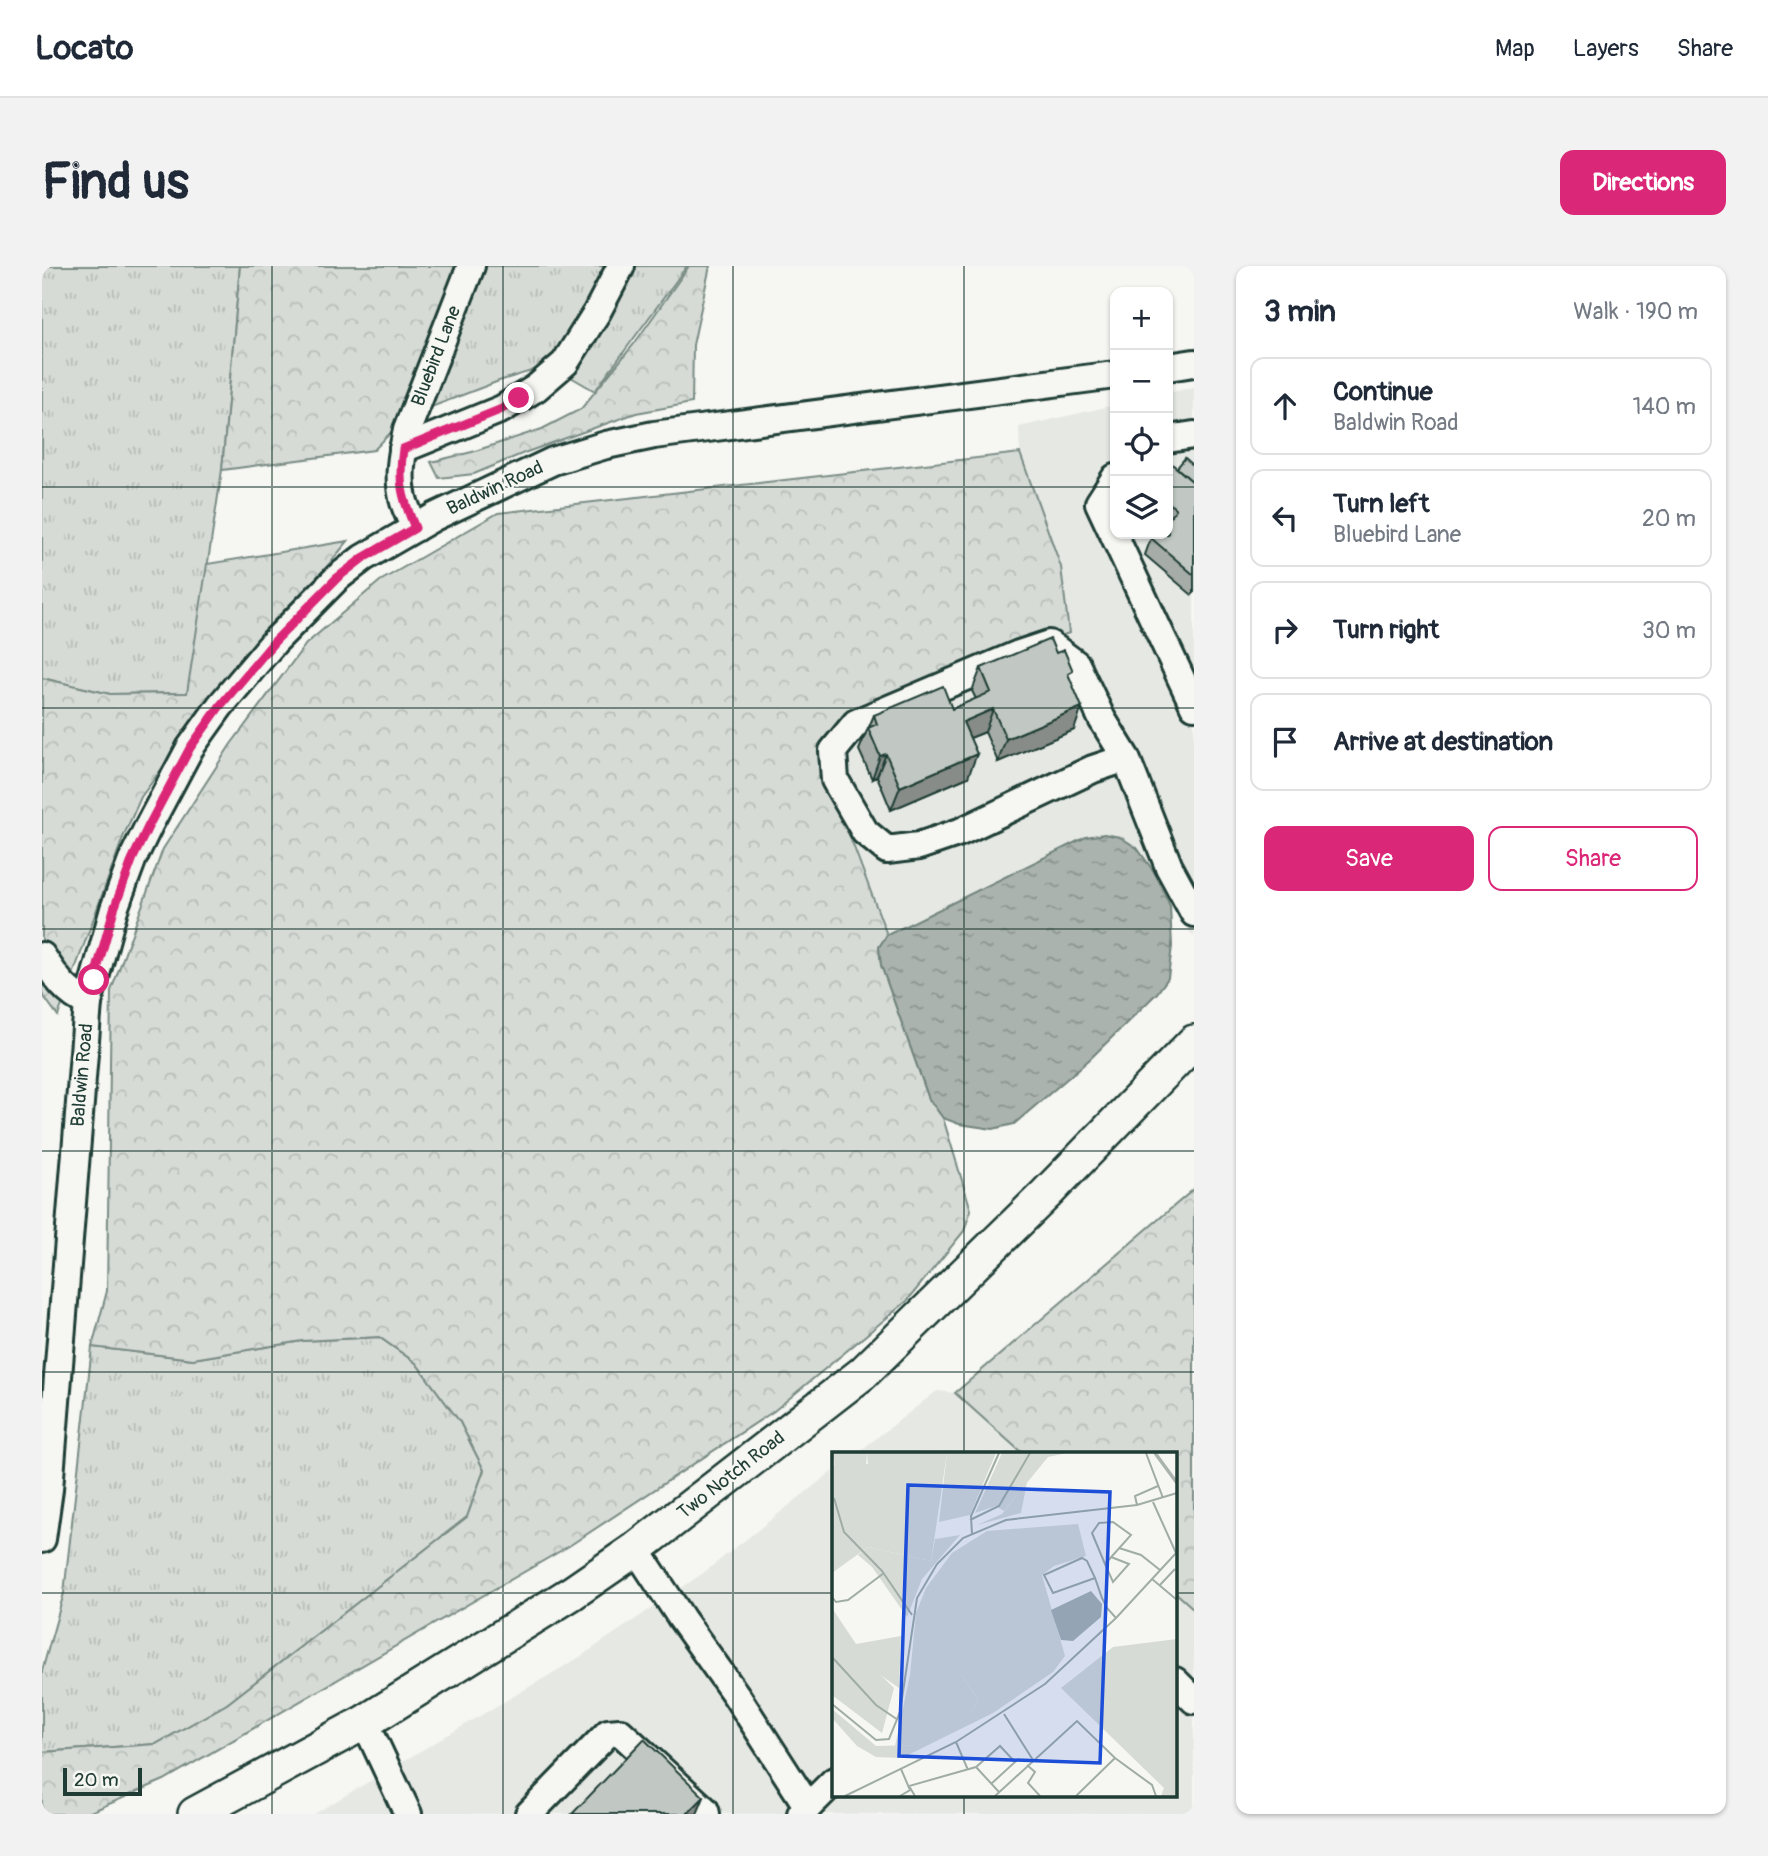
<!DOCTYPE html>
<meta charset="utf-8">
<style>
body{margin:0;font-family:Pangolin,sans-serif;background:#f2f2f3;color:#1f2937}
.controls{position:absolute;right:21px;top:21px;display:grid;overflow:hidden;border-radius:14px;box-shadow:0 2px 5px #0004}
.controls button{width:63px;height:63px;display:grid;place-items:center;padding:0;border:0;border-bottom:2px solid #e0e1e3;background:#fff;color:#1f2937;font:35px sans-serif}
.scale{position:absolute;left:21px;bottom:18px;width:79px;box-sizing:border-box;padding-left:7px;border:4px solid #1f3d34;border-top:0;font-size:19px;line-height:24px;white-space:nowrap;color:#1f3d34;-webkit-text-stroke:5px #f6f6f2;paint-order:stroke}
.stop{position:absolute;width:21px;height:21px;margin:-16px;border:5px solid #db2777;border-radius:50%;background:#fff}
.stop.end{background:#db2777;border-color:#fff;box-shadow:0 2px 7px #0008}
.list{margin:0;padding:0;list-style:none}
h2{display:flex;justify-content:space-between;align-items:center;height:91px;margin:0;padding:0 28px;font-size:30px}
h2 small{font-size:23px;font-weight:400;color:#747a83}
.list li{display:grid;grid-template-columns:46px 1fr auto;gap:21px;align-items:center;box-sizing:border-box;height:98px;margin:0 14px 14px;padding:0 14px;border:2px solid #e0e1e3;border-radius:14px}
.list b{display:block;font-size:26px;white-space:nowrap}
.list p{margin:0;font-size:23px;white-space:nowrap;color:#747a83}
.list em{font-size:23px;font-style:normal;color:#747a83}
.actions{display:flex;gap:14px;padding:21px 28px}
.actions a{flex:1;padding:16px 0;border:2px solid #db2777;border-radius:14px;text-align:center;font-size:24px;color:#db2777}
.actions .main{background:#db2777;color:#fff}
.icon{flex:none;width:38px;height:38px;fill:none;stroke:currentColor;stroke-width:2;stroke-linecap:round;stroke-linejoin:round}
.map{position:relative;flex:none;width:1152px;height:1548px;overflow:hidden;border-radius:14px}
header{display:flex;align-items:center;gap:42px;box-sizing:border-box;height:98px;padding:0 35px;background:#fff;border-bottom:2px solid #e0e1e3}
header strong{font-size:33px}
nav{display:flex;gap:38px;margin-inline-start:auto;font-size:24px}
.intro{display:flex;align-items:center;justify-content:space-between;box-sizing:border-box;height:168px;padding:0 42px}
h1{margin:0;font-size:49px}
.button{padding:18px 32px;border-radius:14px;background:#db2777;color:#fff;font-size:24px;font-weight:700}
main{display:flex;gap:42px;padding:0 42px}
aside{flex:1;background:#fff;border-radius:14px;box-shadow:0 2px 5px #0004}
.map>svg:first-child{display:block}
.built{fill:#e6e8e4}
.grass{fill:url(#grass-tufts);stroke:#7a8c85;stroke-width:2}
.forest{fill:url(#forest-crowns);stroke:#7a8c85;stroke-width:2}
.water{fill:url(#water-ripples);stroke:#72847d;stroke-width:2}
.lines{fill:none;stroke-linecap:round;stroke-linejoin:round}
.minor-casing{stroke:#1f3d34;stroke-width:32}
.major-casing{stroke:#1f3d34;stroke-width:38}
.minor{stroke:#f6f6f2;stroke-width:26}
.major{stroke:#f6f6f2;stroke-width:33}
.wall{fill:#a6aca8;stroke:#1f3d34;stroke-width:2}
.shaded-wall{fill:#878c88;stroke:#1f3d34;stroke-width:2}
.building{fill:#c1c8c3;stroke:#1f3d34;stroke-width:2}
.route{stroke:#db2777;stroke-width:9}
.grid{fill:none;stroke:#1f3d34;stroke-width:2;stroke-opacity:0.55}
.labels{text-anchor:middle;dominant-baseline:central;stroke-width:5;stroke-linejoin:round;paint-order:stroke}
.street-label{font-size:19px;fill:#1f3d34;stroke:#f6f6f2}
.inset-river{fill:none;stroke:#aab3ae;stroke-width:3.5}
.inset-road{fill:none;stroke:#a0aca6;stroke-width:2}
.view{fill:#1d4ed8;fill-opacity:0.15;stroke:#1d4ed8;stroke-width:3.5}
.inset-edge{fill:none;stroke:#1f3d34;stroke-width:3.5}
</style>
<header>
<strong>Locato</strong>
<nav><a>Map</a><a>Layers</a><a>Share</a></nav>
</header>
<div class="intro"><h1>Find us</h1><a class="button">Directions</a></div>
<main>
<div class="map">
<svg width="1152" height="1548" viewBox="0 0 1152 1548">
<defs>
<pattern id="grass-tufts" width="24" height="20" patternUnits="userSpaceOnUse" patternTransform="scale(1.75)"><rect width="24" height="20" fill="#d6dbd6"/><path d="M3 7l-1-3M5 7V3M7 7l1-3M15 17l-1-3M17 17v-4M19 17l1-3" fill="none" stroke="#b7bdb8"/></pattern>
<pattern id="forest-crowns" width="20" height="18" patternUnits="userSpaceOnUse" patternTransform="scale(1.75)"><rect width="20" height="18" fill="#d6dbd6"/><path d="M2 6a3 3 0 1 1 6 0M12 15a3 3 0 1 1 6 0" fill="none" stroke="#b7bdb8"/></pattern>
<pattern id="water-ripples" width="26" height="14" patternUnits="userSpaceOnUse" patternTransform="scale(1.75)"><rect width="26" height="14" fill="#aab3ae"/><path d="M2 4q2-2 4 0t4 0M15 11q2-2 4 0t4 0" fill="none" stroke="#8a938e"/></pattern>
</defs>
<rect width="100%" height="100%" fill="#f6f6f2"/>
<filter id="ink" filterUnits="userSpaceOnUse"><feTurbulence type="fractalNoise" baseFrequency=".0143" numOctaves="2"/><feDisplacementMap in="SourceGraphic" scale="14" xChannelSelector="R" yChannelSelector="G"/><feConvolveMatrix kernelMatrix="1 2 1 2 8 2 1 2 1" color-interpolation-filters="sRGB"/></filter>
<g filter="url(#ink)">
<g class="built">
<polygon points="1152,121 1152,671 1128,640 1115,610 1044,571 845,669 798,544 778,484 845,431 1019,301 978,187 977,161 1073,139 1073,268 1126,268 1126,127"/>
<polygon points="895,1125 913,1127 980,1187 814,1188"/>
<polygon points="791,1205 792,1529 1133,1529 1133,1326 1152,1343 1152,1548 272,1548 538,1391 660,1308"/>
</g>
<g class="grass">
<polygon points="0,0 198,0 180,204 146,427 68,428 0,412"/>
<polygon points="443,0 645,0 553,125 508,99 457,115 384,143"/>
<polygon points="337,1071 374,1097 418,1156 442,1204 425,1251 185,1438 114,1478 0,1486 0,1405 22,1327 50,1081 151,1093 260,1075"/>
</g>
<g class="forest">
<polygon points="198,0 417,0 356,159 332,184 180,204"/>
<polygon points="647,0 668,0 651,79 650,137 594,147 482,187 432,208 397,212 389,196 430,186 500,163 539,143 592,78"/>
<polygon points="978,187 1019,301 1027,367 845,431 778,484 798,544 845,669 837,681 839,699 887,833 901,852 929,944 922,965 865,1035 732,1145 527,1280 122,1514 44,1548 0,1548 0,1486 114,1478 185,1438 425,1251 442,1204 418,1156 374,1097 337,1071 260,1075 151,1093 50,1081 65,1025 69,725 121,583 189,478 264,378 338,315 456,247"/>
<polygon points="306,275 132,486 99,531 82,569 16,750 0,728 0,412 68,428 145,427 165,298"/>
<polygon points="1152,923 1152,1343 1133,1326 1133,1188 980,1187 913,1127"/>
</g>
<polygon class="water" points="1062,568 1078,571 1095,582 1115,610 1128,640 1130,680 1126,712 1115,727 1048,793 972,858 951,863 917,858 901,852 887,833 839,699 837,681 845,669 1044,571"/>
<g class="lines">
<g class="minor-casing">
<g id="minor">
<polyline points="1126,101 1152,97"/>
<polyline points="1126,173 1152,169"/>
<polyline points="361,183 460,143 494,122 523,97 555,46 579,0"/>
<polyline points="1073,212 1057,237 1152,440"/>
<path d="M373 262C369 254 365 245 362 236 355 212 360 188 365 164L429 0"/>
<polyline points="1084,492 1051,503 918,566 877,580 845,584 823,566 793,514 791,485 814,457 977,388 1007,378 1034,398 1060,453 1084,492 1127,601 1152,647"/>
<path d="M0 690C13 710 23 727 46 737"/>
<polyline points="0,1273 7,1223 46,737 72,643 91,592 107,559 148,482 178,440 232,376 295,312 321,292 392,251 511,195 564,179 612,169 1073,109"/>
<polyline points="594,1283 640,1353 694,1429 766,1541"/>
<polyline points="1133,1415 1152,1434"/>
<polyline points="323,1456 366,1548"/>
<polyline points="487,1548 566,1467 578,1466 663,1544 664,1548"/>
<polyline points="759,1548 792,1515"/>
</g>
</g>
<g class="major-casing">
<polyline id="major" points="153,1548 323,1456 530,1327 594,1283 821,1107 1004,928 1152,776"/>
</g>
<use href="#minor" class="minor"/>
<use href="#major" class="major"/>
</g>
<g class="wall">
<polygon points="1152,200 1152,327 1150,329 1103,289 1109,272 1126,268 1126,203"/>
<polygon points="1014,387 1028,413 1032,464 956,496 943,466 928,472 926,511 849,544 835,510 830,513 817,484 826,462 827,461 832,449 910,443 934,433 930,425 939,402"/>
</g>
<g class="shaded-wall">
<polygon points="1040,441 1032,464 956,496 964,473"/>
<polygon points="951,443 943,466 913,478 921,456"/>
<polygon points="844,488 835,510 830,513 838,490"/>
<polygon points="935,488 926,511 849,544 858,521"/>
<polygon points="662,1531 655,1548 645,1548"/>
</g>
<g class="building">
<polygon points="1143,192 1152,200 1152,217 1135,202"/>
<polygon points="1130,198 1152,217 1152,309 1109,272 1113,268 1126,268 1126,253 1134,243 1126,236 1126,203"/>
<polygon points="1008,373 1014,387 1022,384 1031,405 1026,408 1040,441 964,473 951,443 921,456 935,488 858,521 844,488 838,490 826,462 835,458 832,449 901,420 910,443 949,426 939,402"/>
<polygon points="602,1473 662,1531 645,1548 530,1548"/>
</g>
</g>
<g class="lines" filter="url(#ink)">
<path class="route" d="M52 714 72 643 91 592 107 559 148 482 178 440 232 376 295 312 321 292 373 262C360 231 356 217 361 183L460 143 477 132"/>
</g>
<path class="grid" d="M230 0V1548M461 0V1548M691 0V1548M922 0V1188M0 221H1073M1126 221H1152M0 442H1152M0 663H1152M0 885H1152M0 1106H1152M0 1327H792M1133 1327H1152M922 1529V1548"/>
<g class="labels">
<g class="street-label">
<text transform="translate(394 90) rotate(-69)">Bluebird Lane</text>
<text transform="translate(453 222) rotate(-25)">Baldwin Road</text>
<text transform="translate(40 809) rotate(-85)">Baldwin Road</text>
<text transform="translate(689 1209) rotate(-38)">Two Notch Road</text>
</g>
</g>
<g transform="translate(790 1186)">
<rect width="345" height="345" fill="#f6f6f2"/>
<path d="M35 1H115L99 109 36 95 0 121V8L3 14 36 12ZM170 1H235L216 5 172 59 164 54 143 61ZM78 223H129L146 247 143 255 100 286 87 293 63 294Z" fill="#d6dbd6"/>
<path d="M0 1H35L33 27 23 32 15 28 3 14ZM115 1H164L138 63 107 70ZM195 30 189 61 145 73 170 62ZM246 72 254 104 222 114 210 123 233 204 221 220 161 261 70 306 44 305 25 294 0 266V257L44 294 87 293 143 255 146 247 129 223H78L84 161 94 136 120 101 155 79ZM128 83 90 127 75 165 40 115 26 103 36 95 99 109 103 87ZM0 156 24 192 69 184 67 236 0 189ZM345 187V344H329L332 336 229 236 281 195Z" fill="#d6dbd6"/>
<path d="M0 175 62 236 50 281 0 243Z" fill="#d6dbd6"/>
<path d="M259 139 270 152 269 165 241 189 229 188 219 158Z" fill="#aab3ae"/>
<path class="inset-river" d="M323 1 345 31"/>
<path class="inset-road" d="M314 1 331 46M2 46 12 80 50 119 80 163M321 50 344 101M305 53 303 44 326 34M138 68 167 54 198 1M140 82 139 64 167 1M287 96 309 103 328 118M273 112 299 83 281 70 267 71 260 81 273 112 281 130 297 112 279 105M263 126 221 141 212 123 250 106 255 109 263 126 270 146 275 156 284 166M320 127 345 148M327 134 343 117M0 145 4 150 16 148 52 121M0 205 44 253 66 268M0 252 44 288 57 287 68 260 85 146 105 112 131 86 174 68 305 53 345 41M172 262 201 308M124 290 136 318M195 313 203 320 196 331 208 344M144 315 167 340M13 344 124 290 213 232 284 166 345 100M68 344 78 338 69 317M83 344 77 334 144 315 168 294 183 310 159 332M163 344 245 269 283 306 320 333 324 344M244 344 283 306"/>
<path class="view" d="M76 33 278 40 268 311 67 304Z"/>
<rect width="345" height="345" class="inset-edge"/>
</g>
</svg>
<div class="controls">
<button>+</button>
<button>−</button>
<button><svg class="icon" aria-label="locate" viewBox="0 0 24 24"><circle cx="12" cy="12" r="6"/><path d="M12 2v4M12 18v4M2 12h4M18 12h4"/></svg></button>
<button><svg class="icon" aria-label="layers" viewBox="0 0 24 24"><path d="M12 4l9 5-9 5-9-5zM3 14l9 5 9-5"/></svg></button>
</div>
<div class="scale">20 m</div>
<div class="stop" style="left:52px;top:714px"></div>
<div class="stop end" style="left:477px;top:132px"></div>
</div>
<aside>
<h2>3 min<small>Walk · 190 m</small></h2>
<ul class="list">
<li><svg class="icon" aria-label="ahead" viewBox="0 0 24 24"><path d="M12 20V5M6 11l6-6 6 6"/></svg><div><b>Continue</b><p>Baldwin Road</p></div><em>140 m</em></li>
<li><svg class="icon" aria-label="left" viewBox="0 0 24 24"><path d="M17 20v-9H6M10 6l-5 5 5 5"/></svg><div><b>Turn left</b><p>Bluebird Lane</p></div><em>20 m</em></li>
<li><svg class="icon" aria-label="right" viewBox="0 0 24 24"><path d="M7 20v-9h11M14 6l5 5-5 5"/></svg><div><b>Turn right</b></div><em>30 m</em></li>
<li><svg class="icon" aria-label="arrive" viewBox="0 0 24 24"><path d="M6 21V4h12l-3 4 3 4H6"/></svg><div><b>Arrive at destination</b></div></li>
</ul>
<div class="actions"><a class="main">Save</a><a>Share</a></div>
</aside>
</main>
